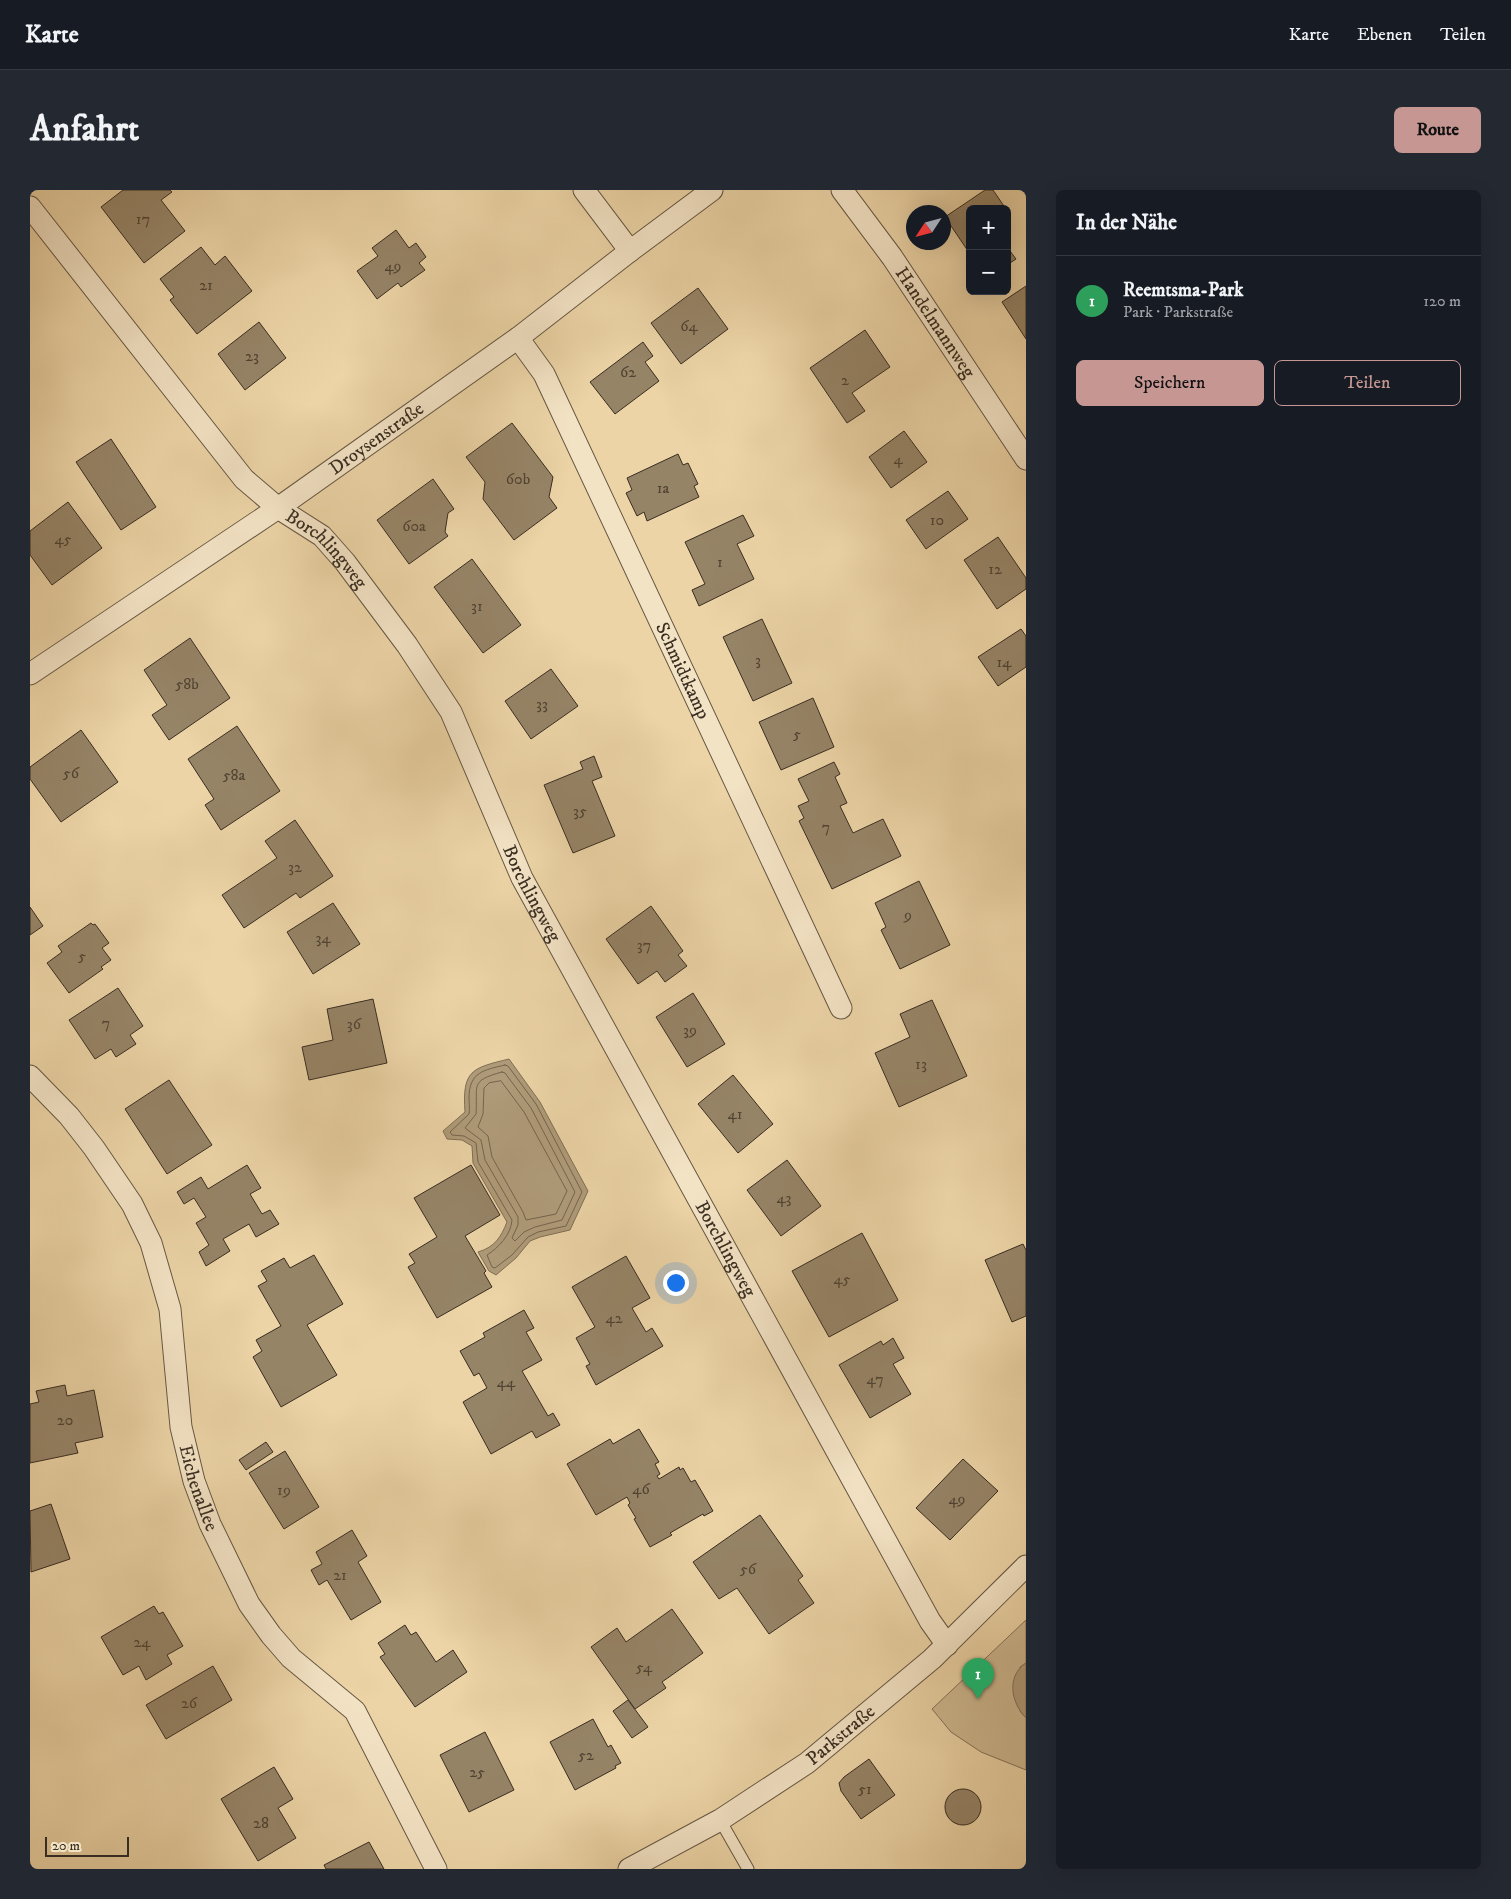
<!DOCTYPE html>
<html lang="de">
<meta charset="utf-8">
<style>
body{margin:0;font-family:"IM FELL DW Pica",serif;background:#242831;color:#f1f3f6}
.controls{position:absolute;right:15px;top:15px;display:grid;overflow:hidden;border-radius:8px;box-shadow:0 5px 20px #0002}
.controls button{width:45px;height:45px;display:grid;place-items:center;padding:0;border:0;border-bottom:1px solid #363941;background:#171b24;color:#f1f3f6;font:25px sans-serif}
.compass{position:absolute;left:876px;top:15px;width:45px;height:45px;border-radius:50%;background:#171b24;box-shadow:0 5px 20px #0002;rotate:234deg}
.scale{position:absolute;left:15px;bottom:12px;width:84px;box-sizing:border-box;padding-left:5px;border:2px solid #392d22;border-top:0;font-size:14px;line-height:18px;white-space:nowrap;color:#392d22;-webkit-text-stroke:4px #f3e3c5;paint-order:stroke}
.you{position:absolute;left:645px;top:1092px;width:18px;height:18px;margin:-12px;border:4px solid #fff;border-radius:50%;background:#1a73e8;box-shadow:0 0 0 8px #1a73e833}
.badge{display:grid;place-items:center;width:32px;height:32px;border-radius:50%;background:#c59692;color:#fff;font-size:16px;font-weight:700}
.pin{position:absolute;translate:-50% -41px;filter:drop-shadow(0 1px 2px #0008)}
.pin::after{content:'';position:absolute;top:26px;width:18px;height:15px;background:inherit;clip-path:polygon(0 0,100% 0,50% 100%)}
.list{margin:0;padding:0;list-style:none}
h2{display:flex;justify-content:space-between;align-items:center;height:65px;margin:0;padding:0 20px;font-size:21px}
h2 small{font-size:16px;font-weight:400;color:#9ea1a6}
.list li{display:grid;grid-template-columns:32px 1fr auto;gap:15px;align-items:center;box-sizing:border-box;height:90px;padding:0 20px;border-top:1px solid #363941}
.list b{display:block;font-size:19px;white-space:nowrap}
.list p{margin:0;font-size:16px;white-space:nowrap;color:#9ea1a6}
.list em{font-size:16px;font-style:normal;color:#9ea1a6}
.actions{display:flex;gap:10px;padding:15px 20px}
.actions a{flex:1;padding:11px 0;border:1px solid #c59692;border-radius:8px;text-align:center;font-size:18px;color:#c59692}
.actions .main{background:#c59692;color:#111}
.map{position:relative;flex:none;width:996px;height:1679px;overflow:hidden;border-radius:8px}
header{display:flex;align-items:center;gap:30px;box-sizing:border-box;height:70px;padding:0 25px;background:#171b24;border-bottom:1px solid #363941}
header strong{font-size:24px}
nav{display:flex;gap:28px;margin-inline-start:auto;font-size:18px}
.intro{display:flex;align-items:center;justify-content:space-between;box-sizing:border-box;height:120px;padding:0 30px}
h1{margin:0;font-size:35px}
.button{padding:12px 22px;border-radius:8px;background:#c59692;color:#111;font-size:18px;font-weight:700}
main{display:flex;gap:30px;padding:0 30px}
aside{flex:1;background:#171b24;border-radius:8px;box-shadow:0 5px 20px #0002}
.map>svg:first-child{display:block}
.green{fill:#ceb890;stroke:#847259}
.water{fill:#af9b79;stroke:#806f56}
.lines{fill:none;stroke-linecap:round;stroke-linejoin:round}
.shore{stroke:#74644e;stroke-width:1}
.building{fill:#968467;stroke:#392d22}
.service-casing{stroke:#665743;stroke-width:13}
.minor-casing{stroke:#665743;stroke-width:23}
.service{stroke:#f3e3c5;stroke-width:11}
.minor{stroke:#f3e3c5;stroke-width:21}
.labels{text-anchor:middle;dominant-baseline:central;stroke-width:4.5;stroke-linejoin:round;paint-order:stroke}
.number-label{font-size:16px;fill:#504333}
.street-label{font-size:19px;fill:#392d22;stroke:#f3e3c5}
</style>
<header>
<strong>Karte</strong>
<nav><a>Karte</a><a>Ebenen</a><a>Teilen</a></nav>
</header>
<div class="intro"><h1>Anfahrt</h1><a class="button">Route</a></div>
<main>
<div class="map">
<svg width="996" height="1679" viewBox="0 0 996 1679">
<rect width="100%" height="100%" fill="#ecd4a6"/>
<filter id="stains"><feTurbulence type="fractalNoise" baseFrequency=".004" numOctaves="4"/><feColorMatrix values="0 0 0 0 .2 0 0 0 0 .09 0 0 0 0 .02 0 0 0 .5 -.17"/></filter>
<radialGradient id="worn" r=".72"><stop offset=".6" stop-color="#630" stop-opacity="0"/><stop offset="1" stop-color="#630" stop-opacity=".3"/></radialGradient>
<polygon class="green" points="996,1430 996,1473 990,1477 990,1521 996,1528 996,1580 951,1562 921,1542 902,1519"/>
<g class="water">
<path d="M479 869 510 912 558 1001 540 1040 510 1047 500 1051 486 1068 466 1085 459 1081 448 1062C465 1057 471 1047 477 1032L443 973 442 956 432 950 417 949 413 941 435 922C432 880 442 878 479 869Z"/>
<path d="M996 1473V1528C981 1513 976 1486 996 1473Z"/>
</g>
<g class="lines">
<g class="shore">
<path d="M475 875 478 876 506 914 552 1002 536 1036 508 1042 498 1047 482 1065 465 1078 462 1077 457 1065C468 1058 481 1045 482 1030L448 972 446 953 434 946 422 945 420 942 439 924C440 918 439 913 439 908 439 882 454 880 475 875Z"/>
<path d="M472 882 475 883 501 918 545 1002 532 1030 505 1037 494 1042 485 1051 482 1048 488 1035V1027L455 970 451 950 435 938 446 924C448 895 439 891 472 882Z"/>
<polygon points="471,891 494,922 537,1001 526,1024 496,1030 493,1022 462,967 458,946 448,937 453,924 454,898 459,893"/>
</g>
</g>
<g class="building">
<polygon points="93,0 140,0 142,2 131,10 155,41 114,73 71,17"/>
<polygon points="955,0 963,0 976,19 940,19 940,64 915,27"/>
<polygon points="366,40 379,58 386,53 396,67 389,73 395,80 371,97 368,93 347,109 327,81 348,66 342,58"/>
<polygon points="171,57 185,75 195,66 222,101 167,144 140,110 144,107 130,89"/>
<polygon points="977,57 986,69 977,75"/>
<polygon points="996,96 996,149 972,112"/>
<polygon points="668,98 698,139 651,174 621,133"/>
<polygon points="229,132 256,168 215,200 188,164"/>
<polygon points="835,140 860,177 822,203 835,221 817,233 780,178"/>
<polygon points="613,152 623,166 615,172 629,191 585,224 560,192"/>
<polygon points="482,233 523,287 519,307 527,318 484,350 453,309 455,292 436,267"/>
<polygon points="874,241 897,272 861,298 839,267"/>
<polygon points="81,249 126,317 91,340 46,272"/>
<polygon points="648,264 653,275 658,273 668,294 664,296 669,307 617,331 614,322 607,326 596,303 602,300 597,288"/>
<polygon points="403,289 424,319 418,323 415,342 418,346 379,374 347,330"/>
<polygon points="918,301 938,329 896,359 876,330"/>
<polygon points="38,312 72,358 22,395 0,365 0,341"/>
<polygon points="713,325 724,346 707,354 724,389 669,416 662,400 675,394 655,352"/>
<polygon points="968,347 996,388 996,399 967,419 934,370"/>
<polygon points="442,369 491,435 453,463 404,397"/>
<polygon points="732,429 762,493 723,511 693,447"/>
<polygon points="991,439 996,446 996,477 968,496 948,467"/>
<polygon points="160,448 200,508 139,550 122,525 137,515 114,480"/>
<polygon points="521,479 548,516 501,549 475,511"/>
<polygon points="783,508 804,557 751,580 729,532"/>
<polygon points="207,536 250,601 191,640 175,615 184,609 158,569"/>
<polygon points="51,540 88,592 31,632 0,589 0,577"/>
<polygon points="564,566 572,587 562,591 585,646 543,663 514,595 553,579 550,572"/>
<polygon points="804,572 810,584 805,587 817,613 810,616 823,643 853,629 871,666 802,699 769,631 774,628 768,616 779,611 768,589"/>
<polygon points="265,630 303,686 270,708 266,703 214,738 192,705 247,668 235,651"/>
<polygon points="889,691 920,755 870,779 851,740 856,737 845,713"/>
<polygon points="303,713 330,754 283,784 257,742"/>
<polygon points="621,716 653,761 648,765 657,776 635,792 627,781 608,794 576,749"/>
<polygon points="0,717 13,736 0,745"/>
<polygon points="61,733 63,735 65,734 79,753 72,758 81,770 71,777 73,779 39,803 17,773 32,762 28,756"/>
<polygon points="88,798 113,836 100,845 106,854 86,867 81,859 65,869 39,830"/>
<polygon points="663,803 695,854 657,877 626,827"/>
<polygon points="343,809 357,873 279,890 272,857 303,850 297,819"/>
<polygon points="902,810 937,886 869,917 845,863 880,847 870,824"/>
<polygon points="703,885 743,934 708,963 668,914"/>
<polygon points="139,890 182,955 137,984 95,919"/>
<polygon points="757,970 791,1016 751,1046 717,1000"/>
<polygon points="217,975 231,998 220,1004 232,1024 240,1020 249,1034 226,1047 219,1034 193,1049 200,1061 176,1076 169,1062 179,1055 166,1033 176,1027 164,1008 154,1014 147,1002 171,987 178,999"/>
<polygon points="441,975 470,1025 435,1046 456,1081 454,1083 462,1097 407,1128 378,1077 385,1073 379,1064 407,1047 384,1008"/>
<polygon points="832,1043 868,1110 799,1147 762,1081"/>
<polygon points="993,1054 996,1060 996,1126 982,1132 955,1070"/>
<polygon points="284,1065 313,1114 277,1135 307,1185 251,1217 223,1167 232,1161 226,1150 251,1136 228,1096 237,1091 231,1081 254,1068 260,1078"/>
<polygon points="596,1066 620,1108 602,1118 616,1142 622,1138 633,1156 566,1195 556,1176 560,1174 546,1148 565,1137 542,1097"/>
<polygon points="494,1120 504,1138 496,1142 512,1170 492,1181 518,1226 523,1223 530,1235 506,1248 502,1241 461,1264 433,1212 457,1198 449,1183 444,1186 430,1161 455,1147 453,1143"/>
<polygon points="863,1148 874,1168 863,1174 881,1204 840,1228 809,1175 851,1151 853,1155"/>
<polygon points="35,1195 37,1206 64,1200 73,1247 45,1253 48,1263 0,1273 0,1214 9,1212 6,1201"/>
<polygon points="609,1239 629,1272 625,1274 630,1284 627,1286 629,1289 649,1277 650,1280 653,1278 661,1292 665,1290 683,1321 674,1326 673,1324 640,1343 642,1345 620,1357 604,1329 606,1328 598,1315 600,1313 597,1307 566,1325 537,1274 580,1249 583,1254"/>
<polygon points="236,1252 243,1262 216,1280 209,1270"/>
<polygon points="255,1261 289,1317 254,1339 219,1283"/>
<polygon points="933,1269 968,1301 920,1350 886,1318"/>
<polygon points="21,1314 40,1369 1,1382 0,1321"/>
<polygon points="730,1325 773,1386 768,1390 784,1413 739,1444 707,1398 689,1409 663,1372"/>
<polygon points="322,1340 337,1366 328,1372 351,1412 321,1430 297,1390 289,1395 281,1380 292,1374 286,1362"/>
<polygon points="124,1416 129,1424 133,1422 153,1456 137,1465 142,1474 116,1490 109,1476 93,1485 71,1447"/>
<polygon points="642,1419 673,1463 632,1492 636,1498 605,1519 561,1457 587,1438 596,1452"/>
<polygon points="375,1435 381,1445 386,1442 406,1472 423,1460 437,1482 385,1517 350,1467 355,1464 348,1453"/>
<polygon points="183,1476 202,1510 136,1549 116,1515"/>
<polygon points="598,1510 618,1537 602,1548 583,1521"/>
<polygon points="563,1529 578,1557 581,1555 591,1573 585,1576 586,1578 545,1600 520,1552"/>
<polygon points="455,1542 484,1600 439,1622 410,1565"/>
<polygon points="839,1569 865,1605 831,1629 811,1601 809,1593 814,1587"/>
<polygon points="244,1577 263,1609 248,1618 266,1648 228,1671 191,1609"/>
<circle cx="933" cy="1617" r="18"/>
<polygon points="339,1652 354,1679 296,1679 294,1675"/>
</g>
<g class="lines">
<g class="service-casing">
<polyline id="service" points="690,1630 718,1679"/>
</g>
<g class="minor-casing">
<g id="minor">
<polyline points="554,0 600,61"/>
<path id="s1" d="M812 0 862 67 996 269"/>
<path id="s2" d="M0 17 214 289 248 318 292 346 315 372 377 455 421 522 492 688 900 1431 917 1455"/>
<path id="s3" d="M488 148 514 184 811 818"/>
<path id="s4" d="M0 484 248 318 488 148 600 61 682 0"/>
<path id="s5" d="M0 886 39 926 64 958 102 1014 121 1053 140 1119 151 1237 164 1291 180 1334 219 1414 241 1445 261 1468 325 1521 406 1679"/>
<path id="s6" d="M599 1679 690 1630 777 1573 902 1469 996 1376"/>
</g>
</g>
<use href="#service" class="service"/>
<use href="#minor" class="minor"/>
</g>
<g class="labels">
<g class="number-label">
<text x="113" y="29">17</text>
<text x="363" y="76">49</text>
<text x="176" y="95">21</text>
<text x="659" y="136">64</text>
<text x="222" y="166">23</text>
<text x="598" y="182">62</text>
<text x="815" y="190">2</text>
<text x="868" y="269">4</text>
<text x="488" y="289">60b</text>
<text x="633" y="298">1a</text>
<text x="907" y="330">10</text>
<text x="384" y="336">60a</text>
<text x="33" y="349">45</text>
<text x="690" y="372">1</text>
<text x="965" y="379">12</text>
<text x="447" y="416">31</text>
<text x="728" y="470">3</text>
<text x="974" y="472">14</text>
<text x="157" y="494">58b</text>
<text x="512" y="514">33</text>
<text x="767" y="544">5</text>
<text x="41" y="583">56</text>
<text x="204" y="585">58a</text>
<text x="550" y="621">35</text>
<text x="796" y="637">7</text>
<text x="265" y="677">32</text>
<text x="878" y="725">9</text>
<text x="293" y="748">34</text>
<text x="614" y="755">37</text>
<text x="52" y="766">5</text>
<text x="76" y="833">7</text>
<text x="324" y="834">36</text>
<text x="660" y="840">39</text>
<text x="891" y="874">13</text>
<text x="705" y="924">41</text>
<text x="754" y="1008">43</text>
<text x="812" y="1089">45</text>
<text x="584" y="1128">42</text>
<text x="845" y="1189">47</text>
<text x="476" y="1192">44</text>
<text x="35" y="1230">20</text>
<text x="611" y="1299">46</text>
<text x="254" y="1300">19</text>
<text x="927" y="1309">49</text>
<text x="718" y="1379">56</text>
<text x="310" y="1385">21</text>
<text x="112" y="1452">24</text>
<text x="614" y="1477">54</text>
<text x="159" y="1513">26</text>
<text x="556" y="1565">52</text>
<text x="447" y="1582">25</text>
<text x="835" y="1599">51</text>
<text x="231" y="1633">28</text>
</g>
<g class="street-label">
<text stroke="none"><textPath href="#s1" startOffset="162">Handelmannweg</textPath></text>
<text stroke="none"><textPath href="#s4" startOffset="419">Droysenstraße</textPath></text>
<text stroke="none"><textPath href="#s2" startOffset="455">Borchlingweg</textPath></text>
<text stroke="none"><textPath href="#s3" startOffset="372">Schmidtkamp</textPath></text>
<text stroke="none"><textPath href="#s2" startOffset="860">Borchlingweg</textPath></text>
<text stroke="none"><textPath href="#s2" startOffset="1265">Borchlingweg</textPath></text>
<text stroke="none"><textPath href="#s5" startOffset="458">Eichenallee</textPath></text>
<text stroke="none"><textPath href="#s6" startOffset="251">Parkstraße</textPath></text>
</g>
</g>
<rect width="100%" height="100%" filter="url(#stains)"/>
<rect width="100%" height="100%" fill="url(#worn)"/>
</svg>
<div class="controls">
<button>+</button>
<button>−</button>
</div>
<svg class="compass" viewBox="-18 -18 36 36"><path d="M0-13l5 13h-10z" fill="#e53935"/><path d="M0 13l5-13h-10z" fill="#9ea1a6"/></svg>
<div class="scale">20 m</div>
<div class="you"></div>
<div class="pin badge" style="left:948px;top:1509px;background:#2e9e5b">1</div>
</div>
<aside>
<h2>In der Nähe<small></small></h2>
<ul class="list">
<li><span class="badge" style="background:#2e9e5b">1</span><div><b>Reemtsma-Park</b><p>Park · Parkstraße</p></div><em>120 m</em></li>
</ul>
<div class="actions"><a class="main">Speichern</a><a>Teilen</a></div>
</aside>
</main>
